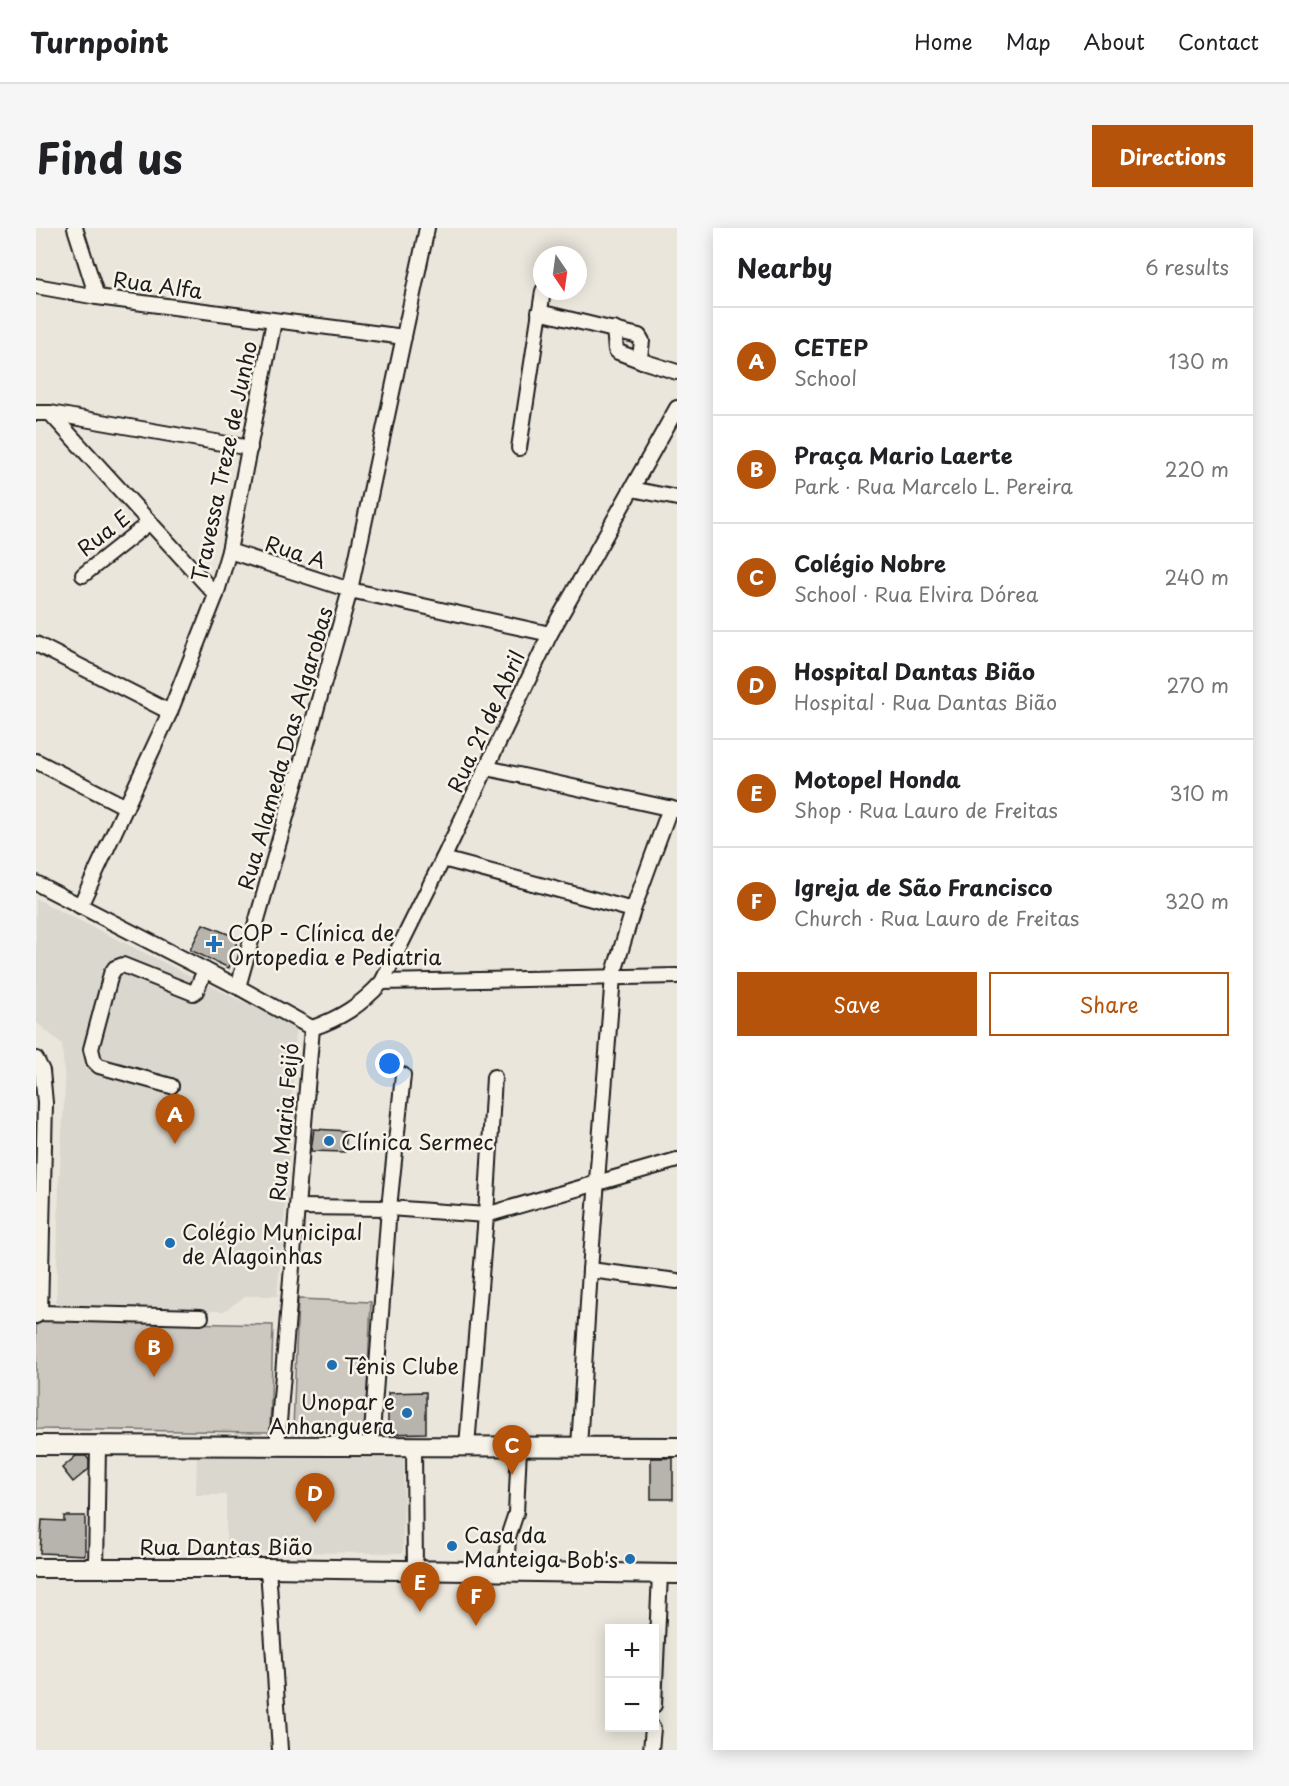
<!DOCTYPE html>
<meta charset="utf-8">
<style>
body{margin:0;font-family:"Playpen Sans",sans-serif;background:#f6f6f6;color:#202124}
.controls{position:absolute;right:18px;bottom:18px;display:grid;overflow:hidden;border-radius:0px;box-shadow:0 3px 15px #0003}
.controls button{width:54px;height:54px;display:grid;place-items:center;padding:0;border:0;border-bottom:2px solid #e0e0e0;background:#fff;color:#202124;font:30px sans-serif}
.compass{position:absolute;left:497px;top:18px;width:54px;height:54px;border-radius:50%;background:#fff;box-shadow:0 3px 15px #0003;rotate:167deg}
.you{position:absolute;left:354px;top:836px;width:21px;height:21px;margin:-15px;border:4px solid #fff;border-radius:50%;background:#1a73e8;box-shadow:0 0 0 9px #1a73e833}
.badge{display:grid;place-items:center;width:39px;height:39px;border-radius:50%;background:#b45309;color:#fff;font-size:20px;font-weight:700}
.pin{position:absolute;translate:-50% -50px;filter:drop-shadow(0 2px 3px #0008)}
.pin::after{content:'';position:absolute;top:32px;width:21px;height:18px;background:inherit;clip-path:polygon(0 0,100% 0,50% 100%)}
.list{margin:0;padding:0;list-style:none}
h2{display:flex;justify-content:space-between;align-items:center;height:78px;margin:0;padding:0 24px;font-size:26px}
h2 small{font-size:20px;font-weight:400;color:#757577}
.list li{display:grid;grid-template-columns:39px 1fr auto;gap:18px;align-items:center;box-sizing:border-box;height:108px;padding:0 24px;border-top:2px solid #e0e0e0}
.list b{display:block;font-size:22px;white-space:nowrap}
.list p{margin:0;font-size:20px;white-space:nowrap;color:#757577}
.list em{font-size:20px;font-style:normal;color:#757577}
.actions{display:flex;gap:12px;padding:18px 24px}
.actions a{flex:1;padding:14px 0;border:2px solid #b45309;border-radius:0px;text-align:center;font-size:21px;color:#b45309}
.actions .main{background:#b45309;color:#fff}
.map{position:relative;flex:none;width:641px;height:1522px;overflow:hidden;border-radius:0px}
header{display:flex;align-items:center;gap:36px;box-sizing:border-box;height:84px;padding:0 30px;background:#fff;border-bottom:2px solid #e0e0e0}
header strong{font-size:28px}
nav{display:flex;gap:33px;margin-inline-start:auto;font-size:21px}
.intro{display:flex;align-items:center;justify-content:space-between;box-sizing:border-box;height:144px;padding:0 36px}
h1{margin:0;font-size:42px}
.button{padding:15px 27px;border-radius:0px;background:#b45309;color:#fff;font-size:21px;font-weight:700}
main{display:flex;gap:36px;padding:0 36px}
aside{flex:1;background:#fff;border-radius:0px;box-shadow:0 3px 15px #0003}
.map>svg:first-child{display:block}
.built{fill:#dad7ce}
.green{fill:#ccc8c0;stroke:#74726e;stroke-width:1.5}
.building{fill:#b6b4ac;stroke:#1c1c1c;stroke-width:1.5}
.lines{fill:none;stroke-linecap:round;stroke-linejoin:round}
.minor-casing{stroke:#1c1c1c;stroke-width:18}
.major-casing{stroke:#1c1c1c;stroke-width:22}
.minor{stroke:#f7f3e8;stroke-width:14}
.major{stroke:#f7f3e8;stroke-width:18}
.poi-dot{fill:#1f6fb2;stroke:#f7f3e8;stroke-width:2}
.labels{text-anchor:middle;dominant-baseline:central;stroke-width:5;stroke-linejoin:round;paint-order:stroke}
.street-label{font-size:21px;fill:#1c1c1c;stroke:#f7f3e8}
.poi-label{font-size:21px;fill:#1c1c1c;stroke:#f7f3e8;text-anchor:start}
</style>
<header>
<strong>Turnpoint</strong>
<nav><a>Home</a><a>Map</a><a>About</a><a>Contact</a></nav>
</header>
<div class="intro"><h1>Find us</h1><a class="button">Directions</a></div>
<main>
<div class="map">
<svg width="641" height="1522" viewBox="0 0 641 1522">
<rect width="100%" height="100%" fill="#eae6dc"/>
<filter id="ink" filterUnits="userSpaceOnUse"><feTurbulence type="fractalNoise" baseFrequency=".0167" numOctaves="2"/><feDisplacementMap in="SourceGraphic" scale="12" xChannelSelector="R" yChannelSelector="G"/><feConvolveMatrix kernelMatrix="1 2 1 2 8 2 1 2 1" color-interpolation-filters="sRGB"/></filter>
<g filter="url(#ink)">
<g class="built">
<polygon points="0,671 260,800 251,962 241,1068 210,1068 188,1083 20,1080 23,956 29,857 26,816 0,794"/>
<polygon points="161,1222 368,1224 367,1325 190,1324 190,1267 160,1267"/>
</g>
<g class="green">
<polygon points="262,1071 335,1074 329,1204 257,1201"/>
<polygon points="5,1092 237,1097 234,1204 0,1201 0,1097"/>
</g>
<g class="building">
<polygon points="167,696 202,710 193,740 154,722"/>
<polygon points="278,901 311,903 309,924 275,923"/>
<polygon points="390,1164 390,1205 352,1206 352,1165"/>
<polygon points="40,1228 50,1228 53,1232 53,1241 37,1254 26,1240"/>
<rect x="615" y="1230" width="22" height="41"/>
<polygon points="28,1288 49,1288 49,1327 4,1325 6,1292 28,1293"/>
</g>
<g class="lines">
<g class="minor-casing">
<g id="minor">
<polyline points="39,0 61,69"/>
<polyline points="0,58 61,69 368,109"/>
<polyline points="503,84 603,108 606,113 604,129 606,133 641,144"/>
<polyline points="578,101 580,122 582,124 606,133"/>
<polyline points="0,185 14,185 214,220"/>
<polyline points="14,185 180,367"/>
<polyline points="483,220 507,63"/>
<polyline points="596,261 641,270"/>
<polyline points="193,323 314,362 514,406"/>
<polyline points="47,347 114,294"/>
<polyline points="0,416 134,484"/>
<polyline points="0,533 90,579"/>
<polyline points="451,540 641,582"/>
<polyline points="407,631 597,682"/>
<polyline points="0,655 202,759 276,800 241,1218"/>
<polyline points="44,678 134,484 180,367 193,323 238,93"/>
<polyline points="346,754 641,748"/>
<polyline points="202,759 314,362 391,0"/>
<path d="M276 800C305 790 325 777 346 754L407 631 514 406 641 180"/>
<polyline points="0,831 6,843 9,875 4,1085"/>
<polyline points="135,858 63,838 58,833 55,821 75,746 79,740 87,737 157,765 160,763 169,742"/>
<polyline points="261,979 353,980 450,987 641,932"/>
<polyline points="554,1042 641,1053"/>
<polyline points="0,1088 4,1085 165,1089"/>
<polyline points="335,1218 353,980 367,847"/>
<polyline points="431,1218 450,987 458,849"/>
<polyline points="378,1219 379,1343"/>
<polyline points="543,1219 554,1042 577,748 597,682 634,580"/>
<polyline points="60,1340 62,1218"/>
<polyline points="232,1340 244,1522"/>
<polyline points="470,1344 472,1309 480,1285 483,1219"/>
<polyline points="618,1477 624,1346"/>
<polyline points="615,1522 617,1500"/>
</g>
</g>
<g class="major-casing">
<g id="major">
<polyline points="0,1217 641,1219"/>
<polyline points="0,1340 232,1340 641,1346"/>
</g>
</g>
<use href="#minor" class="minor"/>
<use href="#major" class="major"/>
</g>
</g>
<g class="poi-dot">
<path d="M175 707h6v6h6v6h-6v6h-6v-6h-6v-6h6z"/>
<circle cx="293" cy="913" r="6"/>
<circle cx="134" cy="1015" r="6"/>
<circle cx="296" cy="1137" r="6"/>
<circle cx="371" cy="1185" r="6"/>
<circle cx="416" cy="1318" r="6"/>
<circle cx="594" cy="1331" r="6"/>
</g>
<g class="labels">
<g class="street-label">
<text transform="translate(122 56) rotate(8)">Rua Alfa</text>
<text transform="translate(187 233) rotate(-78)">Travessa Treze de Junho</text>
<text transform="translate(67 304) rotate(-38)">Rua E</text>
<text transform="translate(260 323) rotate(18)">Rua A</text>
<text transform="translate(449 493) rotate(-65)">Rua 21 de Abril</text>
<text transform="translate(248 520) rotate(-74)">Rua Alameda Das Algarobas</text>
<text transform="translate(247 894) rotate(-85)">Rua Maria Feijó</text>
<text x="190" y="1318">Rua Dantas Bião</text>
</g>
<g class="poi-label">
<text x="192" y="704">COP - Clínica de<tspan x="192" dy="24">Ortopedia e Pediatria</tspan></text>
<text x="305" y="913">Clínica Sermec</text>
<text x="146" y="1003">Colégio Municipal<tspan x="146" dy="24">de Alagoinhas</tspan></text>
<text x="308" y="1137">Tênis Clube</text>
<text x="359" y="1173" text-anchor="end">Unopar e<tspan x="359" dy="24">Anhanguera</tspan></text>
<text x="428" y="1306">Casa da<tspan x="428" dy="24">Manteiga</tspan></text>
<text x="582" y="1331" text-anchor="end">Bob's</text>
</g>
</g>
</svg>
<div class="controls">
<button>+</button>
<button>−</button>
</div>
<svg class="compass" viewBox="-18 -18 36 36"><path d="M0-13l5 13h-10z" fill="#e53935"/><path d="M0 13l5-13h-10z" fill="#757577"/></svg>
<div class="you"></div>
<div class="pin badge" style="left:139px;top:916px">A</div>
<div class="pin badge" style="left:118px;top:1149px">B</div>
<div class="pin badge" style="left:476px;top:1247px">C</div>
<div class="pin badge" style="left:279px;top:1295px">D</div>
<div class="pin badge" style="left:384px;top:1384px">E</div>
<div class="pin badge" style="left:440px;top:1398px">F</div>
</div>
<aside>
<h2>Nearby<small>6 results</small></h2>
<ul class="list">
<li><span class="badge">A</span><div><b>CETEP</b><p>School</p></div><em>130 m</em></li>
<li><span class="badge">B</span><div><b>Praça Mario Laerte</b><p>Park · Rua Marcelo L. Pereira</p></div><em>220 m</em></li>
<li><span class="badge">C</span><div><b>Colégio Nobre</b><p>School · Rua Elvira Dórea</p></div><em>240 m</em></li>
<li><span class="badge">D</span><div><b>Hospital Dantas Bião</b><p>Hospital · Rua Dantas Bião</p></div><em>270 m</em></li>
<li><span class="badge">E</span><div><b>Motopel Honda</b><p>Shop · Rua Lauro de Freitas</p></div><em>310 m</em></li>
<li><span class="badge">F</span><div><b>Igreja de São Francisco</b><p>Church · Rua Lauro de Freitas</p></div><em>320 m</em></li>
</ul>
<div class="actions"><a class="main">Save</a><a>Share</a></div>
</aside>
</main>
